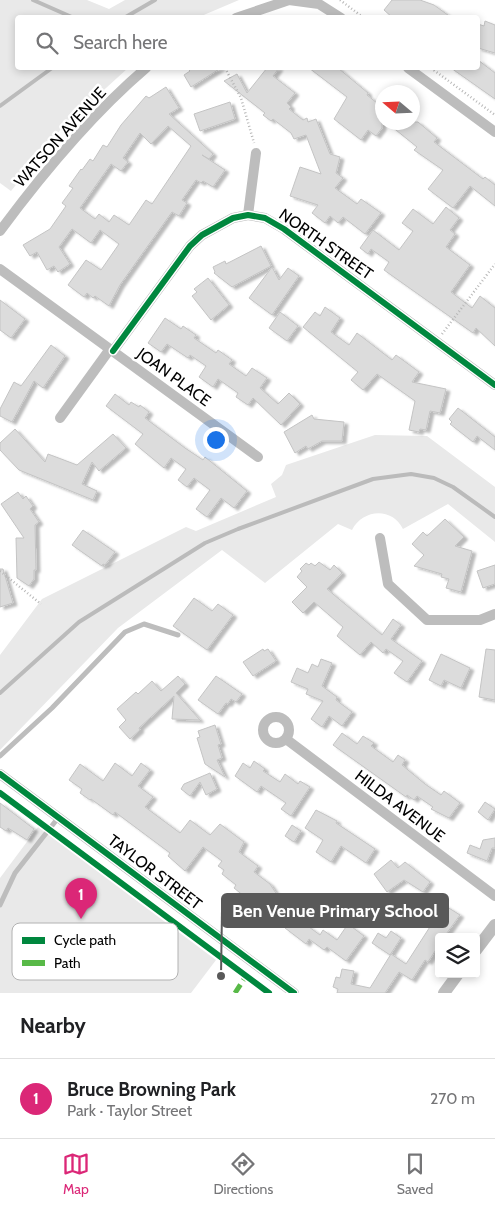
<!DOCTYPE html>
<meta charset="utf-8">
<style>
body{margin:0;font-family:Cabin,sans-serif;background:#f6f6f6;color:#202124}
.controls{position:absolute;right:15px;bottom:15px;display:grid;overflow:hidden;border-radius:5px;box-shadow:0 2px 8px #0003}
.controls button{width:45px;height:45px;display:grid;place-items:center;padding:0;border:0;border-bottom:1px solid #e0e0e0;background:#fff;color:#202124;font:25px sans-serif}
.compass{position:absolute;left:375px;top:85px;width:45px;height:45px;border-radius:50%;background:#fff;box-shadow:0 2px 8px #0003;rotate:289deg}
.you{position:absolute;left:215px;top:439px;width:18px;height:18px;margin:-12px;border:4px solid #fff;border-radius:50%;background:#1a73e8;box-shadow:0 0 0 8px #1a73e833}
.badge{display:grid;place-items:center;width:32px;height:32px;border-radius:50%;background:#db2777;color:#fff;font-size:16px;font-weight:700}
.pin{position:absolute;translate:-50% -41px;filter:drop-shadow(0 1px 2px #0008)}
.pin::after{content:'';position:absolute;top:26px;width:18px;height:15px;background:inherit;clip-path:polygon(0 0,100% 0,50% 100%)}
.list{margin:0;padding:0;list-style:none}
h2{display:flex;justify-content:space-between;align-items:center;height:65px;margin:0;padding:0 20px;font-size:21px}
h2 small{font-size:16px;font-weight:400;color:#757577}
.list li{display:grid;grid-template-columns:32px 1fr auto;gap:15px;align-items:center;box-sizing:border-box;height:80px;padding:0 20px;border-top:1px solid #e0e0e0}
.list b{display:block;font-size:19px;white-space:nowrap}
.list p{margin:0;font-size:16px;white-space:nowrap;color:#757577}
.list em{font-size:16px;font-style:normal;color:#757577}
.icon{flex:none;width:28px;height:28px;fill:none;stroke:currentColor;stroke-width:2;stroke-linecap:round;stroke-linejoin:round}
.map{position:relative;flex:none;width:495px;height:993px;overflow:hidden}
.search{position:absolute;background:#fff;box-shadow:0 2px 8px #0003;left:15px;right:15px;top:15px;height:55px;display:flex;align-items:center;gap:12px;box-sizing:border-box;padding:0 18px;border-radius:5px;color:#757577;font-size:19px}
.sheet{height:145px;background:#fff}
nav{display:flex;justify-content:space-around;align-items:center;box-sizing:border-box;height:70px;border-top:1px solid #e0e0e0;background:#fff;font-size:14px;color:#757577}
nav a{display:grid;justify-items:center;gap:2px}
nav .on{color:#db2777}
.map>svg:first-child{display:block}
.green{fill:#e9e9e9}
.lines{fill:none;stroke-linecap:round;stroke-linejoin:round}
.stream{stroke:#bbb;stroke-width:4}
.building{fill:#dcdcdc;stroke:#c4c4c4;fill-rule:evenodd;filter:url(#shadow)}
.path{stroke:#b8b8b8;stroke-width:2.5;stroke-dasharray:1 2.5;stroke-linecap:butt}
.service{stroke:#bdbdbd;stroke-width:5}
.minor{stroke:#bdbdbd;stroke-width:10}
.tertiary{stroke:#bdbdbd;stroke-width:12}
.quiet{stroke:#58b947;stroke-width:5;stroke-dasharray:10 5;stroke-linecap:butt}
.cycleway-casing{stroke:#fff;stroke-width:9}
.cycleway{stroke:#00873e;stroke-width:6}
.labels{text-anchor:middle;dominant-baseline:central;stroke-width:5;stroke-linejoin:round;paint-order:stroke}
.street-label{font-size:16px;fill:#000;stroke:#fff}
.key{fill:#fff;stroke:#b2b2b2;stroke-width:1}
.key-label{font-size:14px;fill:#000}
.leader{fill:none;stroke:#595959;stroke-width:2}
.callout-dot{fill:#595959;stroke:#fff;stroke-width:2}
.callout{fill:#595959;stroke:#595959;stroke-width:2}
.callout-label{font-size:18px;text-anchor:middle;font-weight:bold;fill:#fff}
</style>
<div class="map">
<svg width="495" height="993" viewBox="0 0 495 993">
<defs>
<filter id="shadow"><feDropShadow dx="4" dy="2.5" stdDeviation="1" flood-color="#0004"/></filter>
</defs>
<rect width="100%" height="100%" fill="#fff"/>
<g class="green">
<polygon points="0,0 87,0 109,9 125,0 239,0 199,17 18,18 18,68 128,68 62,128 11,191 0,183"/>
<path d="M375 435 427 436 495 487V542L448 504 403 529C392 507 363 509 352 530L338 524 265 583 222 550 118 628 0 750V655L42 599 186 527 196 531 276 497 271 484 282 475 286 465Z"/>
<polygon points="38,827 216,960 191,993 0,993 0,878"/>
</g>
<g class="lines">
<g class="stream">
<polyline points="33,0 74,18"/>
<polyline points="124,18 155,0"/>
<polyline points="0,106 52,68"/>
<polyline points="0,693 79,622 205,543 238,529 373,479 411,474 434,478 453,487 495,517"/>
</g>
</g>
<g class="building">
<polygon points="392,0 420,0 434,5 452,18 393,18 384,10"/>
<polygon points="485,21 495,25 495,53 478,48 478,24 484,26"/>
<polygon points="478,60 495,73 495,99 451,68 478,68"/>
<polygon points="187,68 221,68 191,87 184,75 190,71"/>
<polygon points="267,68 279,68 273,76 295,93 287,103 291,107 289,109 303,120 307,118 308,122 316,119 330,154 340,157 336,173 343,178 335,188 357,204 361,199 381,213 365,234 343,217 338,223 330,216 325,223 312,213 318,205 290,196 300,167 321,174 306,135 294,139 291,133 273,119 271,121 263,115 265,113 224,81 237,74 247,93"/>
<polygon points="309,68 338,68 368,93 367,95 382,107 382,128 376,136 368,130 361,140 334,119 347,97"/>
<path d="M166 87 179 108 169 114 213 154 209 159 202 155 225 170 213 187 203 181 201 183 196 180 182 200 187 203 179 216 172 212 120 285 109 306 95 296 93 298 87 293 84 297 68 285 86 260 101 270 119 244 100 230 91 243 72 229 59 247 70 264 58 272 54 266 47 270 37 252 30 256 23 245 50 229 66 206 62 203 73 188 69 186 81 169 82 170 90 159 93 161 103 145 107 147 121 125 146 96 149 98ZM168 126 191 146 152 204 146 200 129 225 114 215 109 222 99 214 95 219 80 208 111 164 121 171 128 162 123 158 140 133 151 144Z"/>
<polygon points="230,102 235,119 200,131 194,114"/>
<polygon points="386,122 418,122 437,138 434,142 483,179 485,177 495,185 495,206 470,186 453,208 428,189 443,170 414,150 417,147"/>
<polygon points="446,207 459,218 450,230 455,234 446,247 470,265 451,292 472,308 480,296 495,308 495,346 476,328 473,333 384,270 389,262 371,249 368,254 360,248 373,230 399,250 413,231 402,223 413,209 433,224"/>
<polygon points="261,246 271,266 232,287 214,273 215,272 213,267 225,261 226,264"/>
<polygon points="272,267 279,280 288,268 299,276 272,315 249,298"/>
<polygon points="208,278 229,305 211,320 192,296 197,292 194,289"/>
<polygon points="0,300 25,319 11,338 0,330"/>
<polygon points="325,307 340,318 331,332 349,345 357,333 392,360 396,355 419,372 412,382 446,389 440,413 430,411 426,430 420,429 419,432 409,430 415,401 377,374 363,390 351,380 358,372 303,327 315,312 320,316"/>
<polygon points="280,312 298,326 287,341 269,328"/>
<polygon points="165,318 181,329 183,326 196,335 194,338 216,353 218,350 232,360 229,364 246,376 252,368 267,378 260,388 278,404 289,393 300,404 281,425 253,398 248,405 236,397 238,393 218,379 213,387 199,377 206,366 190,355 188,358 167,344 161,352 148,343"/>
<polygon points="51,345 65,356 43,388 34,381 12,422 0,416 0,409 14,382 21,386"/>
<polygon points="115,394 129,405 131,402 139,407 140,405 149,412 145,418 185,448 203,460 205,457 247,491 234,508 221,498 207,517 196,509 210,490 194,478 187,487 178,480 186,469 171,458 164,468 135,444 143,434 106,406"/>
<polygon points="458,408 495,437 495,450 477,436 473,442 450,424 452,422 449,419"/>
<polygon points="312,415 314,419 344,422 342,441 322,441 308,449 306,446 295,453 284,432"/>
<polygon points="15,429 45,462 48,454 77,465 113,434 126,448 99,471 92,462 82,484 97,491 93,500 19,470 0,450 0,443"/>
<polygon points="18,492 23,499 26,496 33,506 30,509 39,522 35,525 36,570 34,570 34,579 29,586 17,578 16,538 24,538 1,504"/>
<polygon points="445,519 464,537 455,546 472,551 461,592 446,588 449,579 441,577 442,574 414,566 424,555 412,544 423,532 427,536"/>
<polygon points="83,530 115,552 105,565 103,564 102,566 72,545"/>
<polygon points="319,562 330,570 334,565 342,573 327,589 382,635 393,619 401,625 391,639 422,661 407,682 394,673 403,661 386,649 383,653 371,642 360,655 337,636 343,627 314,602 303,613 292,602 307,587 297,577 302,571 300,569 306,563 309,565 311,563 315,566"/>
<polygon points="495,565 495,584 483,588 477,571"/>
<polygon points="0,569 3,569 13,603 0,607"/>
<polygon points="194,598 212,611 218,604 233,615 207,650 173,626"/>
<polygon points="263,649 264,651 268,649 276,661 253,676 243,662"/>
<polygon points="486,649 495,650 495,700 479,697"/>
<polygon points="441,654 470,668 461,688 444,680 441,686 429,680"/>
<polygon points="321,659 332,663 322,686 337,697 336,700 352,712 342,726 329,716 322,727 311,719 323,701 306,694 308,689 291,682 297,668 308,673 312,664 318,667"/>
<polygon points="178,676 185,684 176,693 200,720 172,719 174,696 139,728 140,730 130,739 119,727 126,720 117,709 136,692 138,694 152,681 161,691"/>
<polygon points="216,676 242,694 236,702 231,699 228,704 226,703 218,714 198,700"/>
<polygon points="215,725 221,744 218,745 222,758 217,760 225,777 205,764 197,738 200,737 198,731"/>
<polygon points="342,733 357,744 363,736 374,743 371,746 393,762 398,755 405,760 402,765 425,784 441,795 444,791 460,803 449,818 431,809 433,807 417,796 414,800 407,795 406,797 333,745"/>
<polygon points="254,761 265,769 263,771 280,782 285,774 298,784 300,781 310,787 291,816 281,809 286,803 261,786 257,792 235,776 243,763 250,768"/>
<polygon points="115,763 132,776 141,763 150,770 138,786 153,797 145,807 180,833 190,820 210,835 220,824 244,842 239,852 258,866 254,872 270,884 283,904 271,912 261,896 255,905 234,888 236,885 222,874 224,870 218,866 222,861 203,847 185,871 168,856 170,853 115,812 113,815 91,799 90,800 80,793 82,789 69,780 80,764 103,781"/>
<polygon points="210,773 217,789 206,795 200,782 190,796 181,789 184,784"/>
<polygon points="485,802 495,809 488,820 478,812"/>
<polygon points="0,803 34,829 27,840 8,828 6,831 0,827"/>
<polygon points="316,810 337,821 336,823 375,849 366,863 341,846 331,862 316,852 323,840 305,828"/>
<polygon points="292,825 301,831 294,842 285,836"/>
<polygon points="495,838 495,848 492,848 487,861 467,853 470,845 480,849 483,840"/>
<polygon points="391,860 398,868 405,862 430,882 423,892 404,880 387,892 374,874"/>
<polygon points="444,905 460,915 444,937 439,937 439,945 428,962 425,960 412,980 399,972 385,993 337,993 338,989 333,987 336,977 340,978 342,969 354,971 351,984 370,988 391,954 406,964"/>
<polygon points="294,916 320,935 323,930 337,940 348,924 364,936 346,961 327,947 324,950 309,939 306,944 285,928"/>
<polygon points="391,931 401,938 390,955 372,943 378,933 386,938"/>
</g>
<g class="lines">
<g class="path">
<polyline points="340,0 364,18"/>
<polyline points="225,68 241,98 254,143"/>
<polyline points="431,68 495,115"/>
<polyline points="442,334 495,264"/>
<polyline points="0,571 41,604"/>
</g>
<g class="service">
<polyline points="0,756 52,708 125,632 144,624 178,635"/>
<polyline points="0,905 15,873 58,818"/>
</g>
<g class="minor">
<polyline points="289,0 319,4 341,18"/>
<polyline points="236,18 289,0"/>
<polyline points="408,68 495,132"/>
<polyline points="248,215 256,153"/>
<path d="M0 231C43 173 91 115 146 68"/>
<polyline points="0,269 258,457"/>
<polyline points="113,351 190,246 202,235 233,218 248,215 265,218 284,229 495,385"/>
<polyline points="60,418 110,349"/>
<polyline points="380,538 388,584 427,620 480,620 495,614"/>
<circle cx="276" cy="730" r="13"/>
<polyline points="286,739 495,896"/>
<polyline points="0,774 294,993"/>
</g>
<g class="tertiary">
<polyline points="476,950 495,925"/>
<polyline points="444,993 458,974"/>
</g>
<polyline class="quiet" points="235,993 246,976"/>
<g class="cycleway-casing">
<g id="cycleway">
<polyline points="113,351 190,246 202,235 233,218 248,215 265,218 284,229 495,385"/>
<polyline points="0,774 294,993"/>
<polyline points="0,793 269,993"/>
</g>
</g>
<use href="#cycleway" class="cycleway"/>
</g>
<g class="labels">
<g class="street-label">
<text transform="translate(60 137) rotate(-48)">WATSON AVENUE</text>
<text transform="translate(326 244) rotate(35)">NORTH STREET</text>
<text transform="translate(174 377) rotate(36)">JOAN PLACE</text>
<text transform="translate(400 806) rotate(37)">HILDA AVENUE</text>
<text transform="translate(155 872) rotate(37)">TAYLOR STREET</text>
</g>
</g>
<rect x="12" y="923" width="166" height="57" rx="8" class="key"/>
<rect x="22" y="937" width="23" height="7" fill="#00873e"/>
<rect x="22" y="960" width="23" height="6" fill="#58b947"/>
<g class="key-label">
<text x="54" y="945">Cycle path</text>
<text x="54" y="968">Path</text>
</g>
<path class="leader" d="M221 976L222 910"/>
<circle class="callout-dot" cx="221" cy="976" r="5"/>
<rect class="callout" x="222" y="894" width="226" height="33" rx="5"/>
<g class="callout-label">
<text x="335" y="917">Ben Venue Primary School</text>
</g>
</svg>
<div class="controls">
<button><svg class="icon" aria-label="layers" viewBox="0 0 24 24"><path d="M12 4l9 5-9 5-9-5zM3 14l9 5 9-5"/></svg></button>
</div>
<svg class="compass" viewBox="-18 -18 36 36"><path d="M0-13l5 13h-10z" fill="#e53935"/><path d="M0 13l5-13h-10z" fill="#757577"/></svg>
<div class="you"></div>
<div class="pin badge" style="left:81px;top:919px">1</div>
<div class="search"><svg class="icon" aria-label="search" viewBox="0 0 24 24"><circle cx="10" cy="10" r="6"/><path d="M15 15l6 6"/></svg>Search here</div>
</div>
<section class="sheet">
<h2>Nearby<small></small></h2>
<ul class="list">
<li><span class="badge">1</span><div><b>Bruce Browning Park</b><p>Park · Taylor Street</p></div><em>270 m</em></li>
</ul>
</section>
<nav>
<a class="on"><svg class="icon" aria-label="map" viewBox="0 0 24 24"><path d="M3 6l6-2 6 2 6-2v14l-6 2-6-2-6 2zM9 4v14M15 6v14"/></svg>Map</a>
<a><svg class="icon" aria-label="directions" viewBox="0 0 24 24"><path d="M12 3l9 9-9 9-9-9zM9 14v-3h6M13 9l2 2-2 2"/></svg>Directions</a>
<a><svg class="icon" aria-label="saved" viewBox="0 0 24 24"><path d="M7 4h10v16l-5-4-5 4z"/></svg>Saved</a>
</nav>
